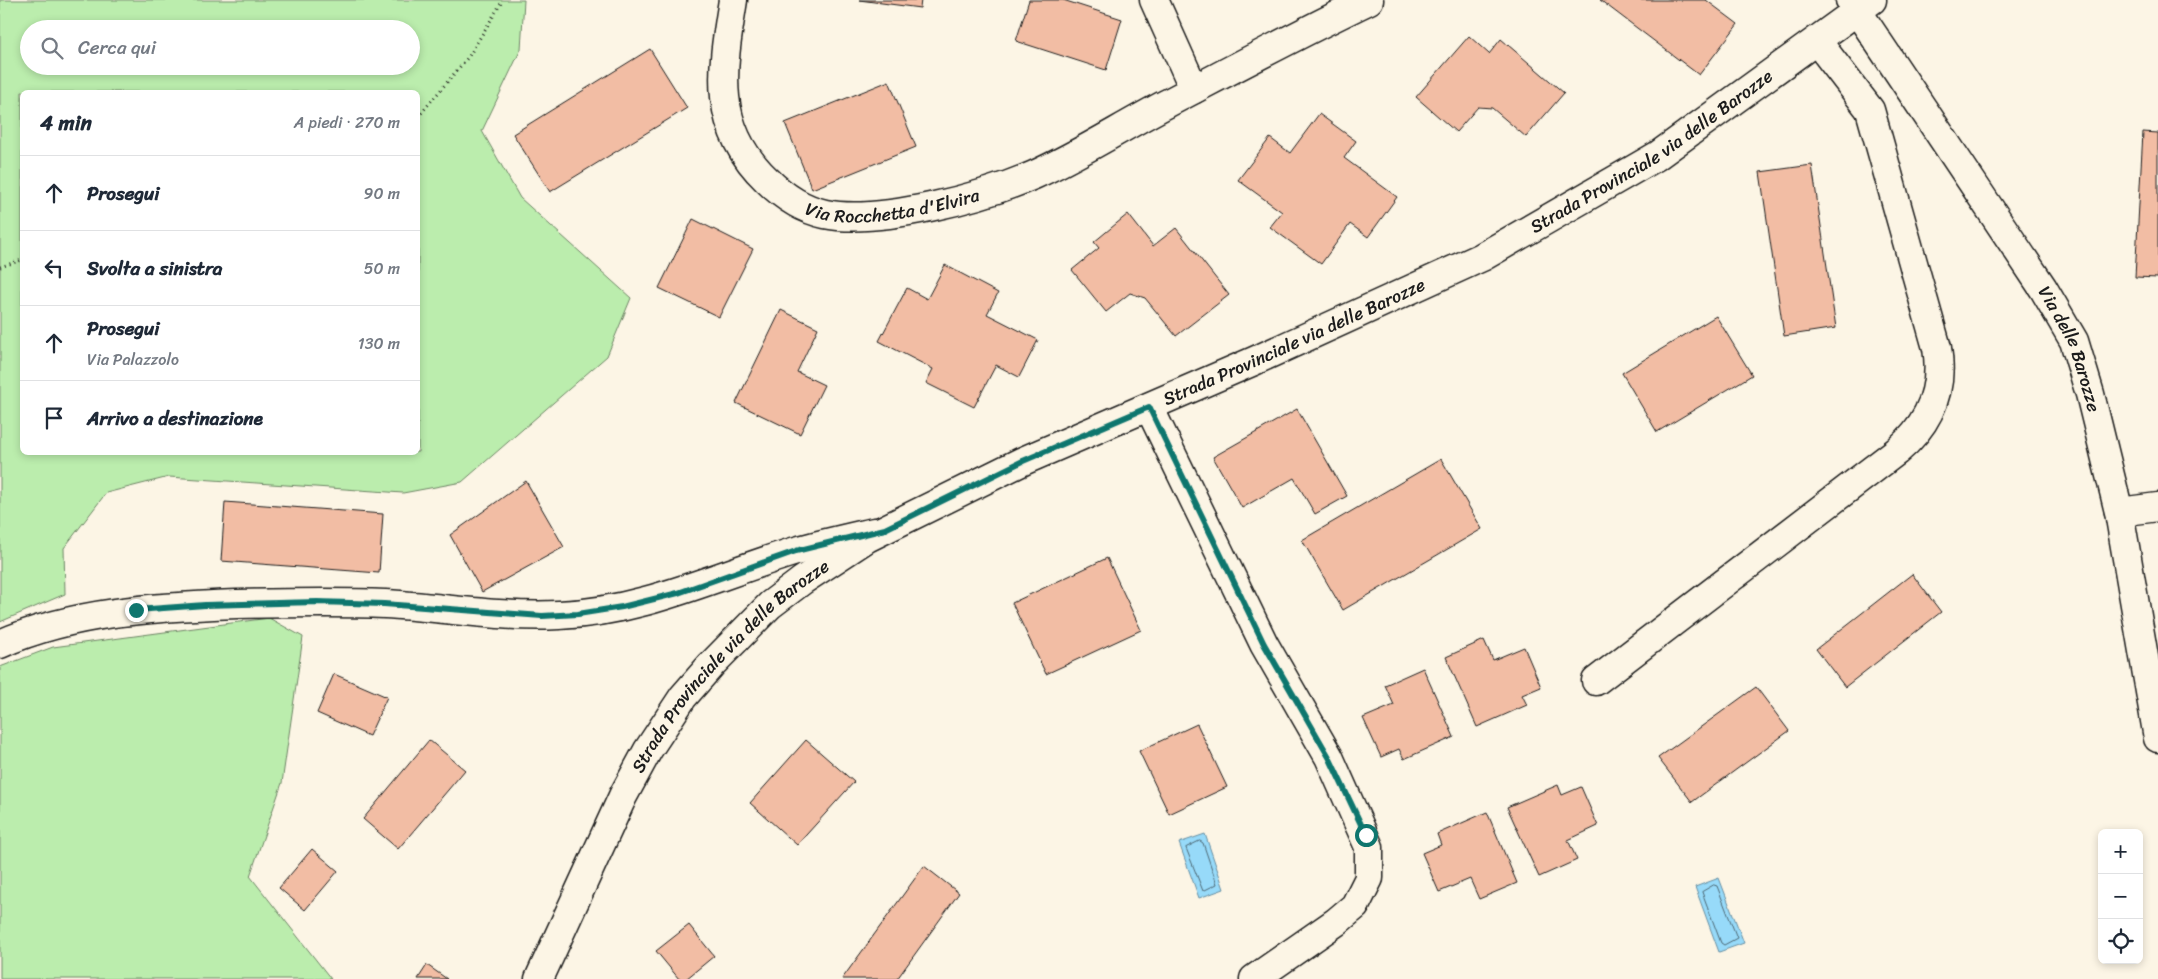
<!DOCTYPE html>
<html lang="it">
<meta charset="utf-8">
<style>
body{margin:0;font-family:Sriracha,sans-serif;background:#f2f2f3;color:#1f2937}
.controls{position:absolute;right:15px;bottom:15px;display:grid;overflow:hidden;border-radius:8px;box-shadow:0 2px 8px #0003}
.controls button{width:45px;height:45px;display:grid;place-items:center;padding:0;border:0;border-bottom:1px solid #e0e1e3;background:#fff;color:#1f2937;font:25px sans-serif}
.stop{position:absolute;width:15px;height:15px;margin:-11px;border:4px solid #0f766e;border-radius:50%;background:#fff}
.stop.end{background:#0f766e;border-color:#fff;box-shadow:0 1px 5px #0008}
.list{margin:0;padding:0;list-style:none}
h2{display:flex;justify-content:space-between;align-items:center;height:65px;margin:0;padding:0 20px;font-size:21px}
h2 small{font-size:16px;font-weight:400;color:#747a83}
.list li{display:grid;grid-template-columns:32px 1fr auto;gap:15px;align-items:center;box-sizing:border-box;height:75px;padding:0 20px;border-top:1px solid #e0e1e3}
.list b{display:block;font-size:19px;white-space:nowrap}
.list p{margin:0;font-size:16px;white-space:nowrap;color:#747a83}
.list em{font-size:16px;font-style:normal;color:#747a83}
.icon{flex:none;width:28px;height:28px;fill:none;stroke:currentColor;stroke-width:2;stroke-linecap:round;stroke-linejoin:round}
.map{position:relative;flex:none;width:2158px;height:979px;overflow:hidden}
.search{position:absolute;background:#fff;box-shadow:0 2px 8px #0003;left:20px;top:20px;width:400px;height:55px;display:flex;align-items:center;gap:12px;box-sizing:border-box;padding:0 18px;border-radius:28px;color:#747a83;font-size:19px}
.panel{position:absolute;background:#fff;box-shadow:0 2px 8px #0003;left:20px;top:90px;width:400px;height:365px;border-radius:8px}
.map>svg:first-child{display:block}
.green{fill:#bbedad;stroke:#6c8464;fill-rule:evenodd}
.water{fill:#97daf9;stroke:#668ea1}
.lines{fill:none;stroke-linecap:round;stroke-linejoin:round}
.shore{stroke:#4d6874;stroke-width:1}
.building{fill:#f2bda4;stroke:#1c1c1c}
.street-casing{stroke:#1c1c1c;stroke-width:31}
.secondary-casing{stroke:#1c1c1c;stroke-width:31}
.path{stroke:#1c1c1c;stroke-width:3;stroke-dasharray:1 4;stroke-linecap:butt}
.street{stroke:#fcf5e5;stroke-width:28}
.secondary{stroke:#fcf5e5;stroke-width:28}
.route{stroke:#0f766e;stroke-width:6}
.labels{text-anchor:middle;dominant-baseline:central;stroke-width:4;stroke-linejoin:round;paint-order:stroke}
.street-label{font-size:18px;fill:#1c1c1c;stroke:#fcf5e5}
</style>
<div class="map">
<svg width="2158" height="979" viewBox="0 0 2158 979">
<rect width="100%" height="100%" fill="#fcf5e5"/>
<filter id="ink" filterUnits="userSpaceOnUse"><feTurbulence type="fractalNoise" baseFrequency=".02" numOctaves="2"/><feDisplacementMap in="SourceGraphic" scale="10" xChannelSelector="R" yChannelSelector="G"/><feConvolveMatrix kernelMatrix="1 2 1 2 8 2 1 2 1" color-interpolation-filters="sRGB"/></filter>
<g filter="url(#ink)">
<g class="green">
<path d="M0 0H524L521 49 482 131 520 198 631 298 607 356 462 482 403 493 169 477 106 493 64 548 65 594 0 622ZM29 29H411V66H29ZM22 92H418V452H22Z"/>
<polygon points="269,618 303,637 282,783 250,876 331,979 0,979 0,667 53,647"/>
</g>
<g class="water">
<polygon points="1205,834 1224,889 1199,898 1179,843"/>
<polygon points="1719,878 1744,943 1719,952 1695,887"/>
</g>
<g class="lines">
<g class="shore">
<polygon points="1200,841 1203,843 1217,884 1203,891 1186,848"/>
<polygon points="1714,885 1717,886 1737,938 1724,945 1721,943 1702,892"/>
</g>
</g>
<g class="building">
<polygon points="859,0 921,0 920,8"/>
<polygon points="1029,0 1063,0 1122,19 1106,70 1016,41"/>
<polygon points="1600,0 1706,0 1738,24 1699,75"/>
<polygon points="1469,36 1489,54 1501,39 1564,93 1526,137 1492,108 1478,107 1456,132 1416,97"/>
<polygon points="650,49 687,108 550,192 513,134"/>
<polygon points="889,81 916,147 812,189 785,123"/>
<polygon points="1319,114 1356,141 1344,158 1397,197 1368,237 1350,224 1321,264 1270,227 1282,212 1238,180 1270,138 1290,153"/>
<polygon points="2143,132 2158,133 2158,278 2135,277"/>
<polygon points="1812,165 1836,328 1784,336 1760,172"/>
<polygon points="1128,214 1153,246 1176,228 1229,295 1176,336 1145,298 1130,293 1106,312 1072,270 1099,248 1094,242"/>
<polygon points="693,219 753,249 719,317 659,288"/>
<polygon points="945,265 998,293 987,314 1038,340 1019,377 996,365 974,407 926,383 933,369 879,341 907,288 927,299"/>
<polygon points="781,310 818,328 797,372 824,385 800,434 736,403"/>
<polygon points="1716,316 1752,375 1657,432 1622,373"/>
<polygon points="1297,409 1347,496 1315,514 1294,478 1242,508 1213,457"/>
<polygon points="1441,459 1482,529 1343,610 1302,540"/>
<polygon points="526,481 564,547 482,592 450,535"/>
<polygon points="225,502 383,514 379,573 221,561"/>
<polygon points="1107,558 1141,630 1046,674 1012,603"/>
<polygon points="1912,574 1941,612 1845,687 1816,649"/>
<polygon points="1484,640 1493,660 1524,647 1541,687 1522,695 1527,705 1477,727 1446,657"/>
<polygon points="1423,668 1454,737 1404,759 1399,749 1381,757 1363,718 1394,705 1385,685"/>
<polygon points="334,674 387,697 369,736 317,713"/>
<polygon points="1756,687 1789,731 1692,802 1658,758"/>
<polygon points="1197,724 1227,787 1169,814 1139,751"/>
<polygon points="429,740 465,770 398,849 363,819"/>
<polygon points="806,740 854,782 797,845 750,803"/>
<polygon points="1558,785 1562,795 1581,787 1598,826 1568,840 1577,860 1539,877 1507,807"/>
<polygon points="1487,812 1517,883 1479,899 1470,879 1439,892 1422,853 1441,845 1437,834"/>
<polygon points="312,849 338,871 305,910 279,888"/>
<polygon points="924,866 959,893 897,979 842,979"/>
<polygon points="689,925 714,956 686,979 679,979 656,951"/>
<polygon points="427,965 447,979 418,979"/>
</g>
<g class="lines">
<g class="street-casing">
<g id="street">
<path id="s1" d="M733 0C722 68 711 127 767 180 783 196 802 209 825 214 879 225 983 197 1034 175 1079 155 1122 127 1166 104 1233 69 1300 33 1369 0"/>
<polyline points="1154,0 1194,89"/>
<path id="s2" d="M1850 0 2043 288 2074 341 2090 394 2119 512 2158 738"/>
<polyline points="1149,407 1264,644 1329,757 1369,847 1369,878 1355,906 1336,922 1254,979"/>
<polyline points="2119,512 2158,507"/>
<path d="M0 644C74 611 157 607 237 604 286 603 335 602 385 604 442 607 501 618 559 615 643 612 717 575 796 551 821 544 848 538 874 532"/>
<path d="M1596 681 1897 451C1929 424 1944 390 1937 348L1870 110 1817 41"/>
</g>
</g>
<g class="secondary-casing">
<g id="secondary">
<path id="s3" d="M539 979 623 796 648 750 683 697 711 665 770 605 803 580 867 538 1023 461 1254 361 1482 257 1657 156 1872 0"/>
</g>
</g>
<g class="path">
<polyline points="418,117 469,56 503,0"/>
<polyline points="0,267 22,260"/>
</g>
<use href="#street" class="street"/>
<use href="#secondary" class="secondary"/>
</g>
</g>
<g class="lines" filter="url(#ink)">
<polyline class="route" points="136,610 205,605 317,602 384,604 542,616 578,614 622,607 678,593 796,551 885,529 1023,461 1149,407 1264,644 1329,757 1366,835"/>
</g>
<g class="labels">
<g class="street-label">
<text stroke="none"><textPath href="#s3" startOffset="1438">Strada Provinciale via delle Barozze</textPath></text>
<text stroke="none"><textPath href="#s1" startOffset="329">Via Rocchetta d'Elvira</textPath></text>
<text stroke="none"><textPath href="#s3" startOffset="1032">Strada Provinciale via delle Barozze</textPath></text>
<text stroke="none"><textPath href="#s2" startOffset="414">Via delle Barozze</textPath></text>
<text stroke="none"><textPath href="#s3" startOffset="372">Strada Provinciale via delle Barozze</textPath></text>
</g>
</g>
</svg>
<div class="controls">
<button>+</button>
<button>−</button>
<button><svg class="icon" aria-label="locate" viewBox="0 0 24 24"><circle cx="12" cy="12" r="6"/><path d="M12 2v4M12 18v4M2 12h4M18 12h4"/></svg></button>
</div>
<div class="stop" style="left:1366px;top:835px"></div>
<div class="stop end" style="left:136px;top:610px"></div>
<div class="search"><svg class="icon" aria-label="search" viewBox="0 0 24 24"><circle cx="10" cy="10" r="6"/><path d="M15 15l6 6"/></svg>Cerca qui</div>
<section class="panel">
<h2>4 min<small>A piedi · 270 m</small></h2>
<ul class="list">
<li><svg class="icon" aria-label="ahead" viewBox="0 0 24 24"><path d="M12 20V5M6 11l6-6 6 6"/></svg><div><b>Prosegui</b></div><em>90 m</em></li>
<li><svg class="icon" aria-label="left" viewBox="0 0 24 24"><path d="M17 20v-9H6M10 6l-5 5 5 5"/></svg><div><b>Svolta a sinistra</b></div><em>50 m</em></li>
<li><svg class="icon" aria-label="ahead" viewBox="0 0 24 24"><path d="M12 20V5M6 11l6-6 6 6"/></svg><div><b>Prosegui</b><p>Via Palazzolo</p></div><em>130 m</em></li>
<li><svg class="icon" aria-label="arrive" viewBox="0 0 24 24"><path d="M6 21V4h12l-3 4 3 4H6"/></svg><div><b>Arrivo a destinazione</b></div></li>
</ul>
</section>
</div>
